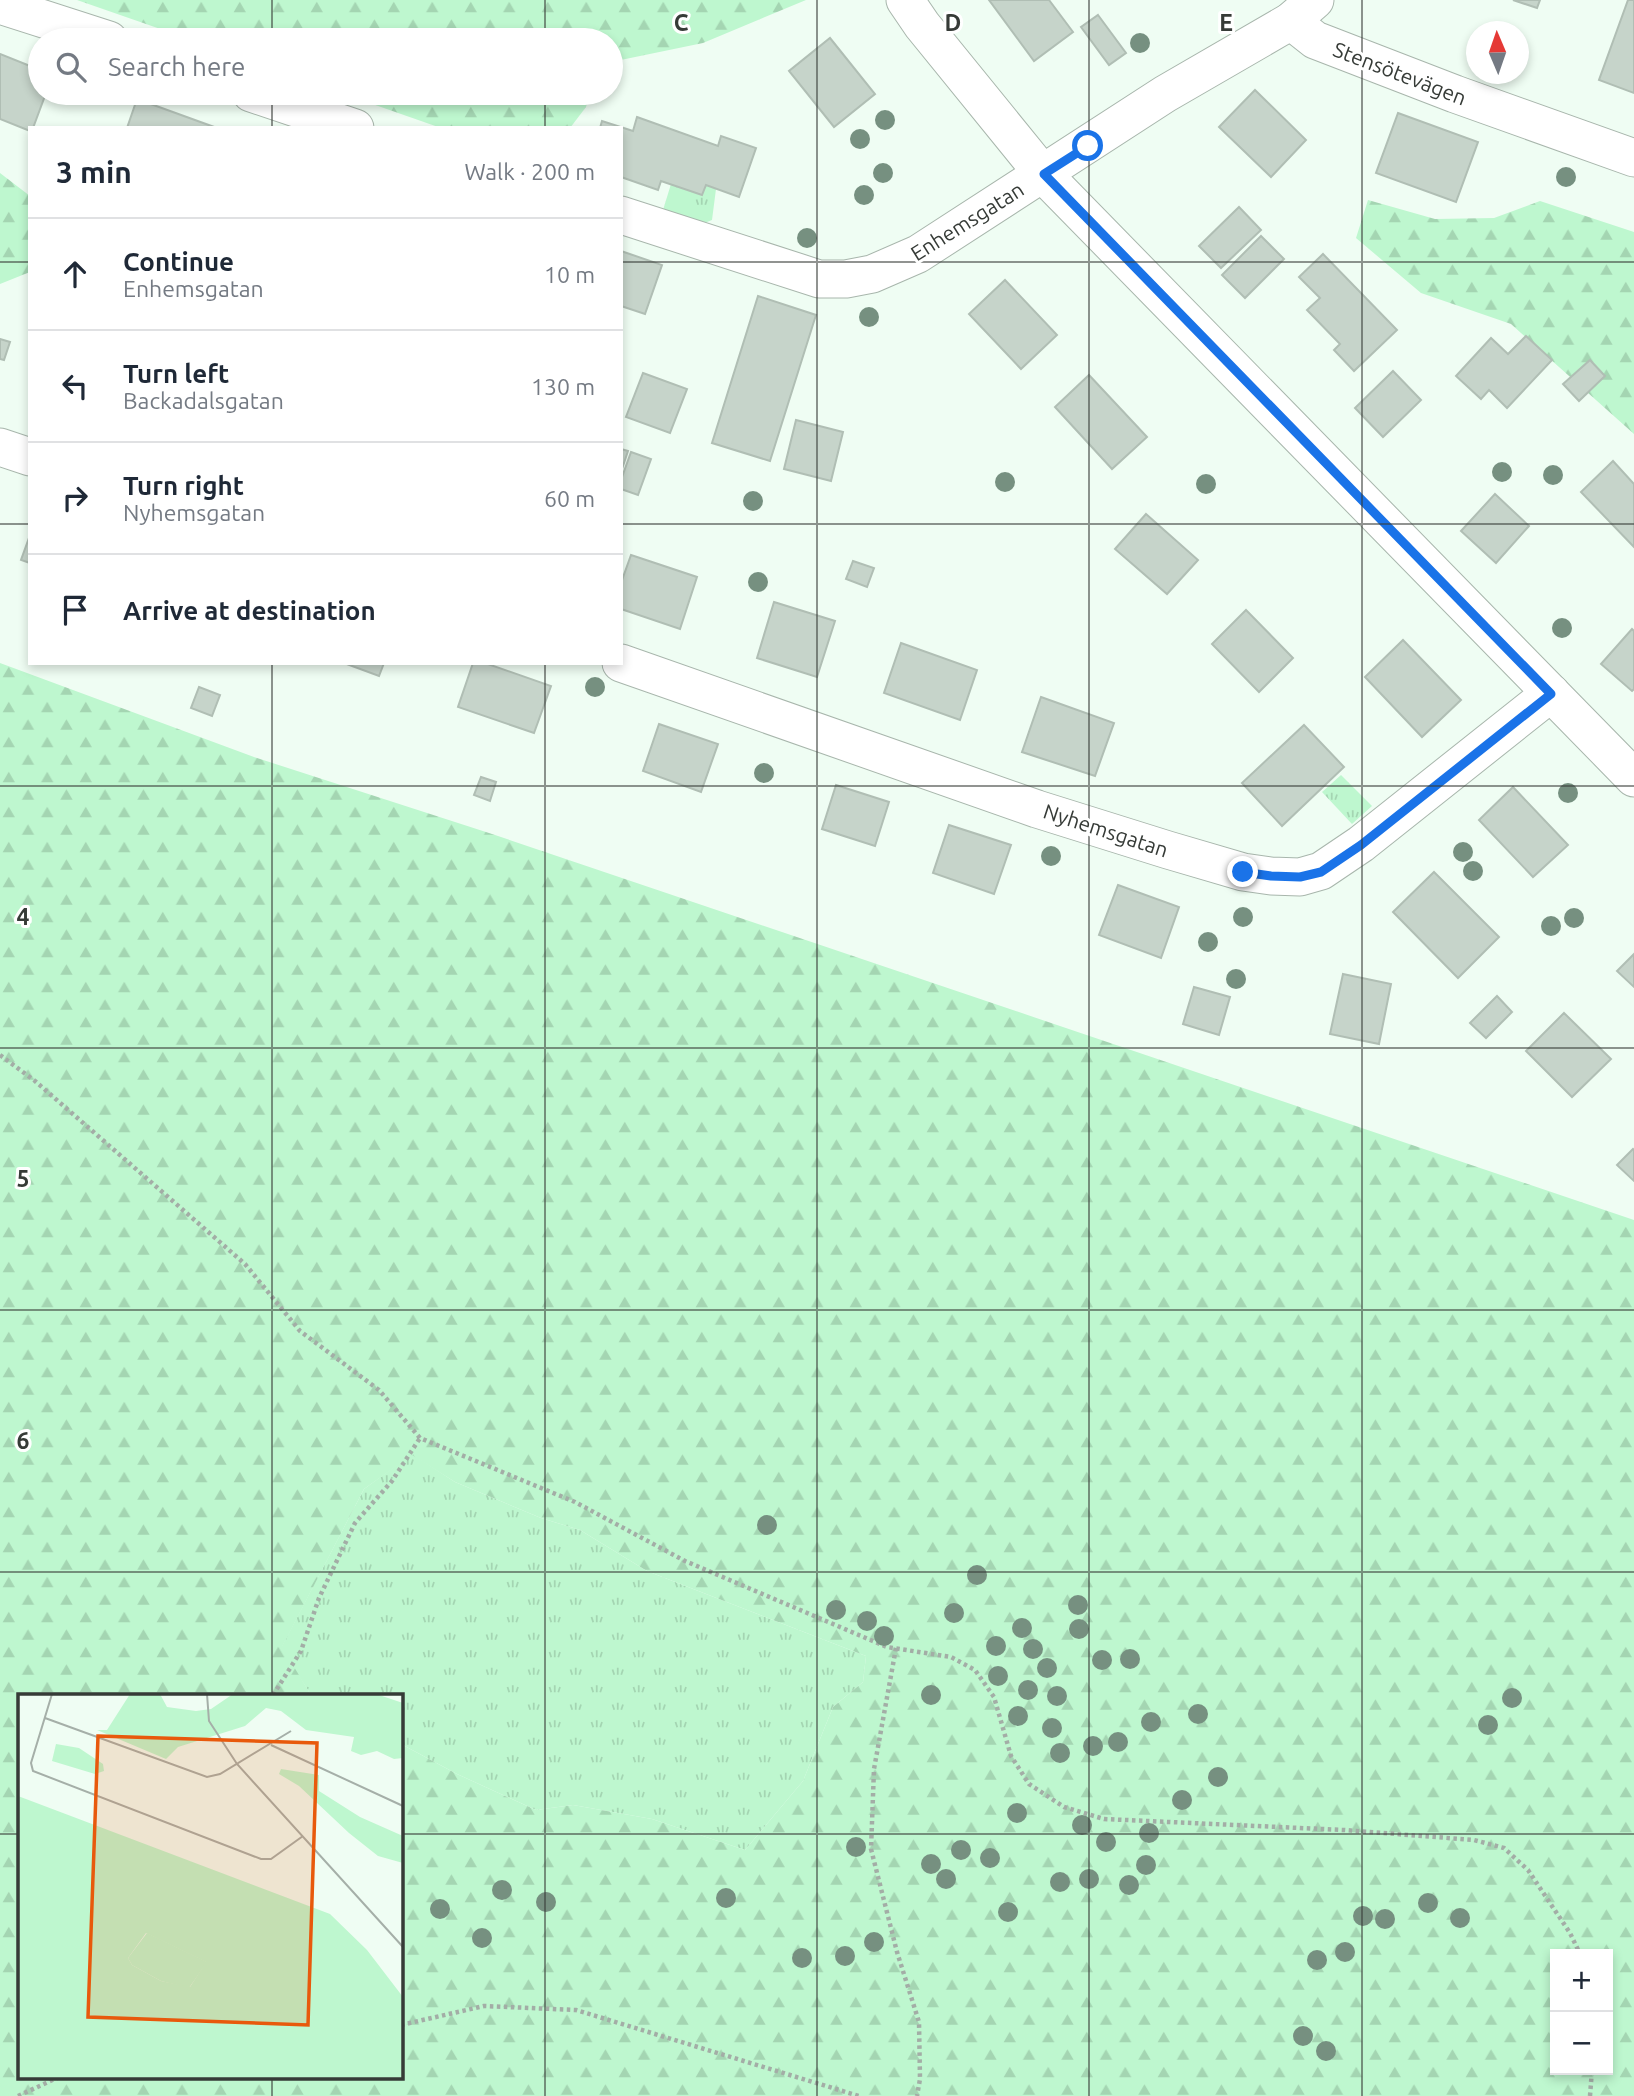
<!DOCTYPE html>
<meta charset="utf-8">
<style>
body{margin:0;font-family:Ubuntu,sans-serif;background:#f6f6f7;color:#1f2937}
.controls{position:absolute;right:21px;bottom:21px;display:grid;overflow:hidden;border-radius:0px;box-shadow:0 4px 10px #0003}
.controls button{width:63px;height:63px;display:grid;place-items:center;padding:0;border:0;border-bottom:2px solid #e0e1e3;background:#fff;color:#1f2937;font:35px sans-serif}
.compass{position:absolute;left:1466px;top:21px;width:63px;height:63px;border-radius:50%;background:#fff;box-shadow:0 4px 10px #0003;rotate:358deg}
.stop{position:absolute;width:21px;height:21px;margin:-16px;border:5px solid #1a73e8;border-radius:50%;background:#fff}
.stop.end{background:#1a73e8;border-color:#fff;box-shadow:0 2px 7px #0008}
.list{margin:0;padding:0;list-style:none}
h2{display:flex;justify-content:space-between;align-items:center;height:91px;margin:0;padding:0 28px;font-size:30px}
h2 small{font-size:23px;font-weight:400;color:#747a83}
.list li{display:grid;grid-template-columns:46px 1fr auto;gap:21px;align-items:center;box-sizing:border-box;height:112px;padding:0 28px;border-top:2px solid #e0e1e3}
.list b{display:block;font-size:26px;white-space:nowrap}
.list p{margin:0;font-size:23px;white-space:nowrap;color:#747a83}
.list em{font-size:23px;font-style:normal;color:#747a83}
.icon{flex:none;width:38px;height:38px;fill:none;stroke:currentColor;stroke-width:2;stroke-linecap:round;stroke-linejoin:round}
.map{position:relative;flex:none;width:1634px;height:2096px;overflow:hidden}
.search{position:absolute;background:#fff;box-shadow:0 4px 10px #0003;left:28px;top:28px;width:595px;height:77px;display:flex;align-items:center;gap:18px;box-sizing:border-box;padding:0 24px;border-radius:38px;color:#747a83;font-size:26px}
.panel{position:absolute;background:#fff;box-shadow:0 4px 10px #0003;left:28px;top:126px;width:595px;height:539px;border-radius:0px}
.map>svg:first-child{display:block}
.grass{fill:url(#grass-tufts)}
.forest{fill:url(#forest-firs);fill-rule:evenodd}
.building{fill:#c6d4ca;stroke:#b0beb4;stroke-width:2}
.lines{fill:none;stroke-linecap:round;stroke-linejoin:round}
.street-casing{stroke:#a8b6ac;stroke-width:39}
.path{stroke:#a3ada6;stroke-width:4.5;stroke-dasharray:3.5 3.5;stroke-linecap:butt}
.street{stroke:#fff;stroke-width:37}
.tree{fill:#769080}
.route{stroke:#1a73e8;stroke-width:9}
.grid{fill:none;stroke:#363b37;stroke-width:2;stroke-opacity:0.55}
.labels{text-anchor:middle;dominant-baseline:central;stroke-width:6;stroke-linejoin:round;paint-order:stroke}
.street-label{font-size:21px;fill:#363b37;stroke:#fff}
.inset-road{fill:none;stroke:#a5afa8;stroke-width:2}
.view{fill:#e8590c;fill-opacity:0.15;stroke:#e8590c;stroke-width:3.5}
.inset-edge{fill:none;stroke:#363b37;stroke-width:3.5}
.grid-label{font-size:23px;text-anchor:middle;font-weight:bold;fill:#363b37;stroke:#fff;stroke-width:6;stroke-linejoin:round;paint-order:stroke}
</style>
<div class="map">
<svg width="1634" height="2096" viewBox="0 0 1634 2096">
<defs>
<pattern id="grass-tufts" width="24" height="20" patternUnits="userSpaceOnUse" patternTransform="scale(1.75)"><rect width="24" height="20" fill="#bef7cf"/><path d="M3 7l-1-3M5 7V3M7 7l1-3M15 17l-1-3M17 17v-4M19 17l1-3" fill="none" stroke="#a4d5b2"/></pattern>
<pattern id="forest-firs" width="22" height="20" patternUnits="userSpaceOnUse" patternTransform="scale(1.75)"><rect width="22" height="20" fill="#bef7cf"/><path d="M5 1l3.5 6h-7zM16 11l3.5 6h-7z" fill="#a4d5b2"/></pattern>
</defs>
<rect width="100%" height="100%" fill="#effdf3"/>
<g class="grass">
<polygon points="671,184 702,195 706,185 716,189 712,220 702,224 663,210"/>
<polygon points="1341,775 1372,806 1352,824 1322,792"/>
<polygon points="412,1454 455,1482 541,1518 580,1530 647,1571 866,1656 863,1682 833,1707 803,1781 745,1850 652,1819 573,1805 536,1810 457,1774 401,1744 401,1695 311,1695 281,1648 364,1489"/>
</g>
<g class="forest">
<polygon points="77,0 806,0 703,43 611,62 611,40 192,40"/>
<polygon points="341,93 590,93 586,107 570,128 441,128"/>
<polygon points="0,173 30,196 30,272 0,284"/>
<polygon points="1368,200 1435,219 1494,218 1540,201 1634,232 1634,434 1511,324 1421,293 1356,238"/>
<path d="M0 663 257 758 489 833 1634 1220V2096H0ZM412 1455 455 1482 541 1518 580 1530 647 1571 866 1656 863 1682 833 1707 803 1781 745 1850 652 1819 573 1805 536 1810 457 1774 401 1744V2077H19V1695H311L282 1647 364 1489ZM1608 1954V2070H1555V1954Z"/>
</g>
<g class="building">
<polygon points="989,0 1049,0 1073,32 1034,61"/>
<polygon points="1513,0 1540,0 1537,8"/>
<polygon points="1628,0 1634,0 1634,93 1599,80"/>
<polygon points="1098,15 1126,53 1109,65 1081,27"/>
<polygon points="830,38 875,94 834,127 789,71"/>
<polygon points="0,54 40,70 40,93 46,93 33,128 30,128 30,131 0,119"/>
<polygon points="1255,90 1306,140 1271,177 1219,127"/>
<polygon points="137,99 217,128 127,128"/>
<polygon points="1398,113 1478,142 1456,202 1376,173"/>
<polygon points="637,117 718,146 721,136 756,148 739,197 706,185 702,195 661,181 658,190 621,177 621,128 600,128 602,121 633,131"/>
<polygon points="1239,207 1261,230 1221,268 1199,246"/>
<polygon points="1261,236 1284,259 1245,298 1222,275"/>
<polygon points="621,251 662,265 645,314 621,306"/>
<polygon points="1323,254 1397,330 1354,371 1334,350 1340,344 1307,310 1320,298 1299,277"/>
<polygon points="1005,280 1057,335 1021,369 969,314"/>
<polygon points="758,296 816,315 770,461 712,443"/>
<polygon points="1526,336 1552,360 1507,408 1489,390 1481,399 1456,376 1491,338 1508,354"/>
<polygon points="0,339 10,342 4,360 0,359"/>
<polygon points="1590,360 1605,376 1579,401 1563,384"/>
<polygon points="1393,371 1421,400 1383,437 1355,408"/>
<polygon points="643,373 687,389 670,433 626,417"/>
<polygon points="1089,375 1147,437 1112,469 1055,407"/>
<polygon points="796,420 843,432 831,481 784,469"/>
<polygon points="621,449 628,451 621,472"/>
<polygon points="631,452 651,459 638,495 621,489 621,480"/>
<polygon points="1613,461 1634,484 1634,547 1581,492"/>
<polygon points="1495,494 1529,526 1496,563 1461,531"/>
<polygon points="1146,514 1198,560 1167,594 1115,549"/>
<polygon points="30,535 30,563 21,560"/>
<polygon points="631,555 697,577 680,629 621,609 621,583"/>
<polygon points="853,561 874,568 867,587 846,579"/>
<polygon points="774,602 835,621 817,677 757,658"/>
<polygon points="1246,610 1293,658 1259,692 1212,644"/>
<polygon points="1632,629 1634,631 1634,689 1632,691 1601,664"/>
<polygon points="1403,640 1461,700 1422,737 1365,677"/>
<polygon points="901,643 977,670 960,720 884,693"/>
<polygon points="344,663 384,663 379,676"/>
<polygon points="473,663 485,663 551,686 534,733 458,707"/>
<polygon points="199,687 220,695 212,716 191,708"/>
<polygon points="1041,697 1114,723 1095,776 1022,752"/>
<polygon points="659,724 718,744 701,792 643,771"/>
<polygon points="1304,725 1344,767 1282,826 1242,783"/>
<polygon points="481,777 496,782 490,801 474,795"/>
<polygon points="836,785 889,802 875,846 822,829"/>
<polygon points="1513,787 1568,845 1533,877 1479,820"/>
<polygon points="949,825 1011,845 994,894 933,873"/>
<polygon points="1434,872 1499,937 1458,978 1393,912"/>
<polygon points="1118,885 1179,907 1161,958 1099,935"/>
<polygon points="1634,954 1634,987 1617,971"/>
<polygon points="1343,974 1391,984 1379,1044 1330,1034"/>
<polygon points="1194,987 1230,997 1219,1035 1183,1024"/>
<polygon points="1497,996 1512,1012 1486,1038 1470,1023"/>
<polygon points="1564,1013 1611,1059 1572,1097 1526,1051"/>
<polygon points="1633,1149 1634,1150 1634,1181 1617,1165"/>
</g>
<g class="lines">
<g class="street-casing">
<g id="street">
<polyline points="905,0 922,25 1043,174 1634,778"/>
<polyline points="0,5 109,40"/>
<polyline points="1291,21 1315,40 1455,94 1634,158"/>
<polyline points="251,93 355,128"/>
<polyline points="621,215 819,279 846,279 872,274 918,254 1165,94 1291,21 1315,0"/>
<polyline points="0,447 30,457"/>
<polyline points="621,663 1037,809 1168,850 1243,872 1271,876 1300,877 1321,871 1361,844 1551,693"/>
</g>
</g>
<g class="path">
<polyline points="0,1055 35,1081 245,1264 300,1331 379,1390 420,1438 575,1502 685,1561 887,1647 951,1657 975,1670 994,1697 1011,1756 1029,1784 1064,1807 1104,1819 1344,1830 1474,1840 1504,1848 1528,1870 1570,1933 1580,1954"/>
<polyline points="896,1648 874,1769 871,1849 897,1952 919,2022 920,2079 917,2096"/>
<polyline points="273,1695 301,1651 319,1598 355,1523 392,1481 420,1438"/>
<polyline points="401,2025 484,2006 576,2010 859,2096"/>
<polyline points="18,2096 59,2077"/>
<polyline points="1590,2096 1592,2070"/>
</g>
<use href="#street" class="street"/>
</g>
<g class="tree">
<circle cx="1140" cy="43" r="10"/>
<circle cx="885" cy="120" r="10"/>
<circle cx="860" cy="139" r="10"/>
<circle cx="883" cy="173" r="10"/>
<circle cx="1566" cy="177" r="10"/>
<circle cx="864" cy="195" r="10"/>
<circle cx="807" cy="238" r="10"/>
<circle cx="869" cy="317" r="10"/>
<circle cx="1502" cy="472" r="10"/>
<circle cx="1553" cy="475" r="10"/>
<circle cx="1005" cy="482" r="10"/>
<circle cx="1206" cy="484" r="10"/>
<circle cx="753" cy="501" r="10"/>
<circle cx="758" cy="582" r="10"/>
<circle cx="1562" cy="628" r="10"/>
<circle cx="595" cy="687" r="10"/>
<circle cx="764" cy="773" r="10"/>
<circle cx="1568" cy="793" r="10"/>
<circle cx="1463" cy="852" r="10"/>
<circle cx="1051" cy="856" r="10"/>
<circle cx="1473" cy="871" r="10"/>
<circle cx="1243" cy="917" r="10"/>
<circle cx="1574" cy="918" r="10"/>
<circle cx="1551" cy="926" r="10"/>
<circle cx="1208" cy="942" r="10"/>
<circle cx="1236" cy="979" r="10"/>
<circle cx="767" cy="1525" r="10"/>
<circle cx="977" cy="1575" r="10"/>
<circle cx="1078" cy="1605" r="10"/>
<circle cx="836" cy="1610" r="10"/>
<circle cx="954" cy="1613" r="10"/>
<circle cx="867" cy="1621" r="10"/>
<circle cx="1022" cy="1628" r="10"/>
<circle cx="1079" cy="1629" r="10"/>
<circle cx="884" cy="1636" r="10"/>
<circle cx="996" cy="1646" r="10"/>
<circle cx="1033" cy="1649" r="10"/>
<circle cx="1130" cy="1659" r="10"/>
<circle cx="1102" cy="1660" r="10"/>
<circle cx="1047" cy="1668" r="10"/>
<circle cx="998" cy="1676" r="10"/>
<circle cx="1028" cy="1690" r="10"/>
<circle cx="931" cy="1695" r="10"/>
<circle cx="1057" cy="1696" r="10"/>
<circle cx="1512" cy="1698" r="10"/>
<circle cx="1198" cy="1714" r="10"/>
<circle cx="1018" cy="1716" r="10"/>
<circle cx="1151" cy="1722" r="10"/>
<circle cx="1488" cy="1725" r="10"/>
<circle cx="1052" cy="1728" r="10"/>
<circle cx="1118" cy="1742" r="10"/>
<circle cx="1093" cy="1746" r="10"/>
<circle cx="1060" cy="1753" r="10"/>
<circle cx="1218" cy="1777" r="10"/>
<circle cx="1182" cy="1800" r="10"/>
<circle cx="1017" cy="1813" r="10"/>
<circle cx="1082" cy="1825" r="10"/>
<circle cx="1149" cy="1833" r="10"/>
<circle cx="1106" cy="1842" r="10"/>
<circle cx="856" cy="1847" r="10"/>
<circle cx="961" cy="1850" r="10"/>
<circle cx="990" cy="1858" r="10"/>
<circle cx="931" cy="1864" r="10"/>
<circle cx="1146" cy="1865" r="10"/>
<circle cx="946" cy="1879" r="10"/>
<circle cx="1089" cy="1879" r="10"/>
<circle cx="1060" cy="1882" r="10"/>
<circle cx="1129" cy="1885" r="10"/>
<circle cx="502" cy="1890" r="10"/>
<circle cx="726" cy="1898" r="10"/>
<circle cx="546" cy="1902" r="10"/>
<circle cx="1428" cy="1903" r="10"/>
<circle cx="440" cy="1909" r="10"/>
<circle cx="1008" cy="1912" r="10"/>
<circle cx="1363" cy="1916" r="10"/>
<circle cx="1460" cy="1918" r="10"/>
<circle cx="1385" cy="1919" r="10"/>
<circle cx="482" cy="1938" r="10"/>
<circle cx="874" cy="1942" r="10"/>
<circle cx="1345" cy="1952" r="10"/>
<circle cx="845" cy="1956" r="10"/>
<circle cx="802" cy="1958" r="10"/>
<circle cx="1317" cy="1960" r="10"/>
<circle cx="1303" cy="2036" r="10"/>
<circle cx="1326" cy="2051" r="10"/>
</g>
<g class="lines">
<polyline class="route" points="1088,146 1044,174 1551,694 1361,845 1321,872 1300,877 1271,876 1243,872"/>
</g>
<path class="grid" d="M272 0V40M545 0V40M817 0V2096M1089 0V2096M1362 0V2096M272 93V128M545 93V128M0 262H30M621 262H1634M0 524H30M621 524H1634M272 663V1695M545 663V2096M0 786H1634M0 1048H1634M0 1310H1634M0 1572H1634M0 1834H19M401 1834H1634M272 2077V2096"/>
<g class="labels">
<g class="street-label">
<text transform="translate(1400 73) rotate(21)">Stensötevägen</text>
<text transform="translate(967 221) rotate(-32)">Enhemsgatan</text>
<text transform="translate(1106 830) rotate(18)">Nyhemsgatan</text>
</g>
</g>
<g transform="translate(18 1694)">
<rect width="385" height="385" fill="#effdf3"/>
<path d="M129 239 189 268 171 294 143 287 114 271 110 264Z" fill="#bef7cf"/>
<path d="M112 0H142L149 13 178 17 193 15 215 0H358L385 9V64L376 65 359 57 343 61 333 57 336 43 288 36 263 17 248 14 227 32 160 53 148 65 79 36H89ZM38 50 61 54 85 70 86 77 77 80 34 67ZM263 75 301 81V97L342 123 385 142V169L360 162 331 139 281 92 261 80ZM0 102 312 220 349 256 385 303V385H0ZM128 239 188 268 172 293 143 287 114 271 110 264Z" fill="#bef7cf" fill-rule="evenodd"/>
<path class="inset-road" d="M34 0 13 69 15 77 243 165H253L285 142M189 0 191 27 219 70 385 253M27 24 189 83 202 80 273 37M253 51 385 112"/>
<path class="view" d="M80 42 299 49 290 331 70 323Z"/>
<rect width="385" height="385" class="inset-edge"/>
</g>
<g class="grid-label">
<text x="681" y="31">C</text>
<text x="953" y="31">D</text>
<text x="1226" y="31">E</text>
<text x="23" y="925">4</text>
<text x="23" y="1187">5</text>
<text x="23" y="1449">6</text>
</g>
</svg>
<div class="controls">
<button>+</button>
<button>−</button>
</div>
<svg class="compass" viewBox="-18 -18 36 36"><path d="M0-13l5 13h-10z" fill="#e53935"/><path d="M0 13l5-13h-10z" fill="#747a83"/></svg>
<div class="stop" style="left:1088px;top:146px"></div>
<div class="stop end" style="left:1243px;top:872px"></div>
<div class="search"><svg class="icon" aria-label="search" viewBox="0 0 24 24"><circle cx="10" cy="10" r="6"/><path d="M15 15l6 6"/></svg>Search here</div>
<section class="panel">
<h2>3 min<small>Walk · 200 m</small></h2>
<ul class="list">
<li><svg class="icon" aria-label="ahead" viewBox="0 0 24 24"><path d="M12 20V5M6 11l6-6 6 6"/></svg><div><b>Continue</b><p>Enhemsgatan</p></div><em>10 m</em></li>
<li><svg class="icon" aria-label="left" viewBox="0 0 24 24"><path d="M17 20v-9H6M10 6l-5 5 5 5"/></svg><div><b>Turn left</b><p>Backadalsgatan</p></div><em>130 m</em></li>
<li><svg class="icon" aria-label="right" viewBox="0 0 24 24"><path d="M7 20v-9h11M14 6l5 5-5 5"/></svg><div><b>Turn right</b><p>Nyhemsgatan</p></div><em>60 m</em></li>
<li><svg class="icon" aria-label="arrive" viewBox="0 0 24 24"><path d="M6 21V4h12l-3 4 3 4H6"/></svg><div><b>Arrive at destination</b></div></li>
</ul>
</section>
</div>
